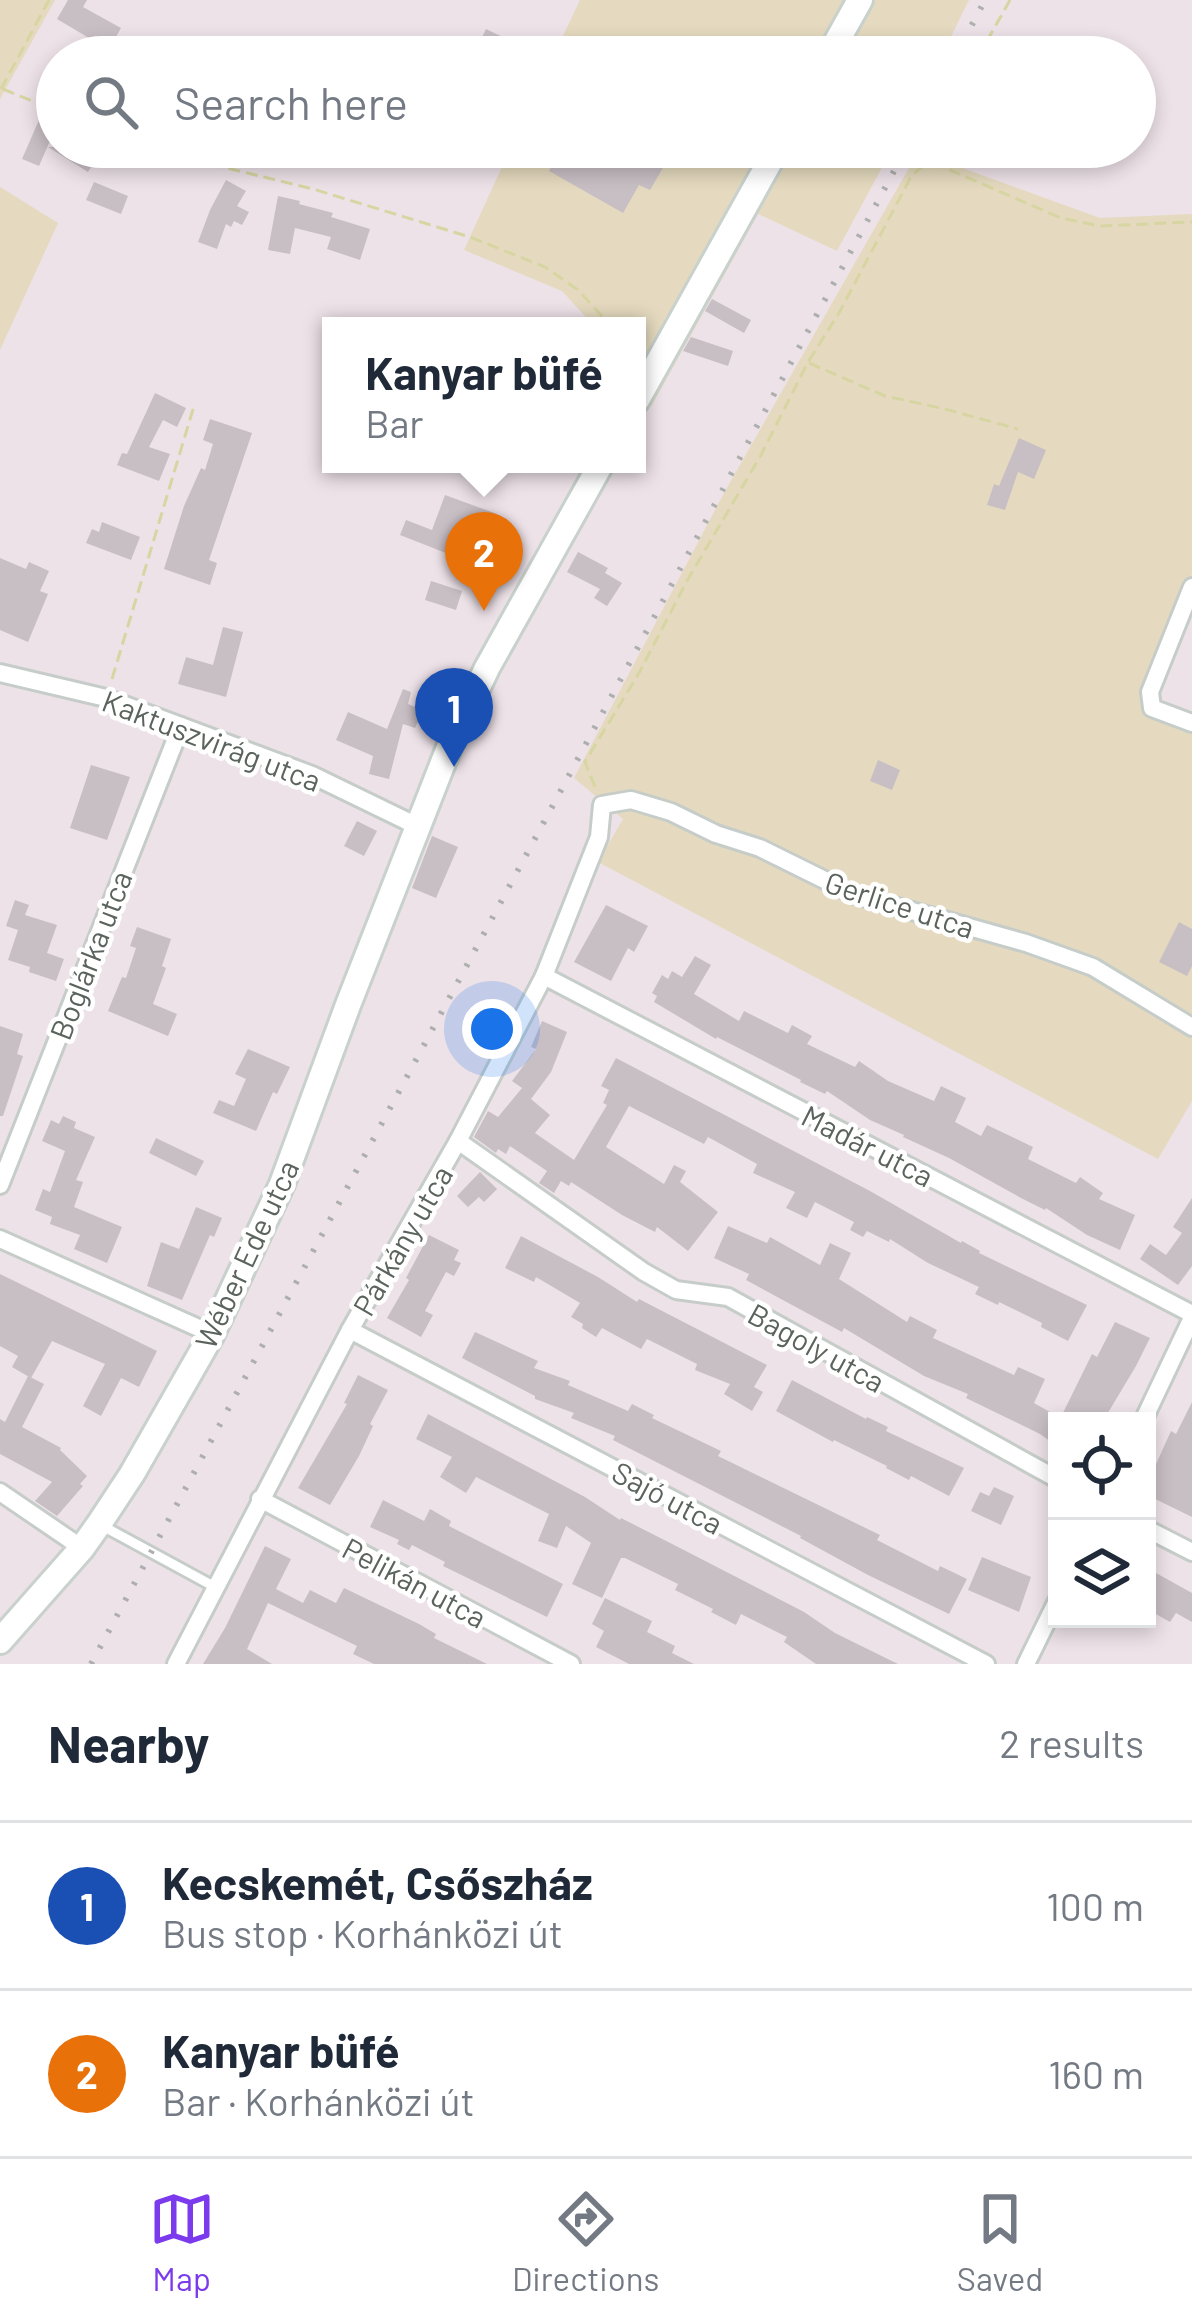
<!DOCTYPE html>
<meta charset="utf-8">
<style>
body{margin:0;font-family:Barlow,sans-serif;background:#f2f2f3;color:#1f2937}
.controls{position:absolute;right:36px;bottom:36px;display:grid;overflow:hidden;border-radius:0px;box-shadow:0 6px 18px #0003}
.controls button{width:108px;height:108px;display:grid;place-items:center;padding:0;border:0;border-bottom:3px solid #e0e1e3;background:#fff;color:#1f2937;font:60px sans-serif}
.you{position:absolute;left:492px;top:1029px;width:42px;height:42px;margin:-30px;border:9px solid #fff;border-radius:50%;background:#1a73e8;box-shadow:0 0 0 18px #1a73e833}
.badge{display:grid;place-items:center;width:78px;height:78px;border-radius:50%;background:#7c3aed;color:#fff;font-size:39px;font-weight:700}
.pin{position:absolute;translate:-50% -99px;filter:drop-shadow(0 3px 6px #0008)}
.pin::after{content:'';position:absolute;top:63px;width:42px;height:36px;background:inherit;clip-path:polygon(0 0,100% 0,50% 100%)}
.popup{position:absolute;left:322px;top:317px;width:324px;height:156px;box-sizing:border-box;display:grid;place-content:center;border-radius:0px;background:#fff;filter:drop-shadow(0 3px 9px #0005);font-size:39px;white-space:nowrap;color:#747a83}
.popup b{font-size:45px;color:#1f2937}
.popup::after{content:'';position:absolute;left:50%;top:100%;margin-left:-24px;border:24px solid transparent;border-top-color:#fff}
.list{margin:0;padding:0;list-style:none}
h2{display:flex;justify-content:space-between;align-items:center;height:156px;margin:0;padding:0 48px;font-size:51px}
h2 small{font-size:39px;font-weight:400;color:#747a83}
.list li{display:grid;grid-template-columns:78px 1fr auto;gap:36px;align-items:center;box-sizing:border-box;height:168px;padding:0 48px;border-top:3px solid #e0e1e3}
.list b{display:block;font-size:45px;white-space:nowrap}
.list p{margin:0;font-size:39px;white-space:nowrap;color:#747a83}
.list em{font-size:39px;font-style:normal;color:#747a83}
.icon{flex:none;width:66px;height:66px;fill:none;stroke:currentColor;stroke-width:2;stroke-linecap:round;stroke-linejoin:round}
.map{position:relative;flex:none;width:1192px;height:1664px;overflow:hidden}
.search{position:absolute;background:#fff;box-shadow:0 6px 18px #0003;left:36px;right:36px;top:36px;height:132px;display:flex;align-items:center;gap:30px;box-sizing:border-box;padding:0 42px;border-radius:66px;color:#747a83;font-size:45px}
.sheet{height:492px;background:#fff}
nav{display:flex;justify-content:space-around;align-items:center;box-sizing:border-box;height:168px;border-top:3px solid #e0e1e3;background:#fff;font-size:33px;color:#747a83}
nav a{display:grid;justify-items:center;gap:6px}
nav .on{color:#7c3aed}
.map>svg:first-child{display:block}
.green{fill:#e5dabf}
.building{fill:#c8bfc5}
.lines{fill:none;stroke-linecap:round;stroke-linejoin:round}
.lane-casing{stroke:#c6cdc9;stroke-width:15}
.street-casing{stroke:#c6cdc9;stroke-width:22}
.secondary-casing{stroke:#c8d1cb;stroke-width:30}
.path{stroke:#d7d5a2;stroke-width:3;stroke-dasharray:12 6;stroke-linecap:butt}
.lane{stroke:#fff;stroke-width:9}
.street{stroke:#fff;stroke-width:16}
.secondary{stroke:#fff;stroke-width:24}
.rail{stroke:#adafad;stroke-width:6;stroke-dasharray:3 15;stroke-linecap:butt}
.labels{text-anchor:middle;dominant-baseline:central;stroke-width:9;stroke-linejoin:round;paint-order:stroke}
.street-label{font-size:30px;fill:#5b635d;stroke:#fff}
</style>
<div class="map">
<svg width="1192" height="1664" viewBox="0 0 1192 1664">
<rect width="100%" height="100%" fill="#ede2e8"/>
<g class="green">
<polygon points="0,0 55,0 0,99"/>
<polygon points="580,0 969,0 941,57 553,57"/>
<polygon points="511,147 893,147 837,251 758,214 651,407 637,382 637,326 594,326 562,291 464,250"/>
<polygon points="918,152 1100,218 1192,214 1192,574 1146,696 1192,712 1192,1101 1158,1159 598,862 623,819 574,778 724,493"/>
<polygon points="0,187 58,223 0,350"/>
</g>
<g class="building">
<polygon points="68,0 87,0 83,7 121,28 106,55 85,45 89,38 57,19"/>
<polygon points="486,29 513,42 506,57 490,57 476,50"/>
<polygon points="39,120 56,127 39,166 22,159"/>
<polygon points="48,147 104,147 88,172"/>
<polygon points="562,147 661,147 653,160 664,166 650,190 639,185 623,213 549,171"/>
<polygon points="226,180 246,191 237,206 249,212 242,225 234,221 231,227 226,224 217,249 198,242 210,210"/>
<polygon points="94,182 128,196 121,214 86,200"/>
<polygon points="278,196 300,201 299,204 333,213 331,217 370,229 360,260 327,249 331,237 295,228 290,254 268,250"/>
<polygon points="712,299 751,320 744,333 705,311"/>
<polygon points="691,337 733,351 728,366 683,351"/>
<polygon points="155,393 186,408 177,427 163,420 149,447 170,454 159,481 117,465 122,453 127,454"/>
<polygon points="210,419 252,433 209,560 217,563 210,585 164,569 184,506 201,468 205,470 213,444 203,440"/>
<polygon points="1019,438 1046,450 1034,479 1018,472 1005,510 987,505 994,484 999,486"/>
<polygon points="445,495 497,514 489,534 468,526 456,557 400,535 406,520 432,530"/>
<polygon points="102,522 140,537 131,560 86,543 92,529 99,532"/>
<polygon points="578,552 608,568 605,573 622,583 607,606 594,598 600,589 567,572"/>
<polygon points="0,558 26,569 29,562 49,571 40,591 48,594 28,642 0,630"/>
<polygon points="431,581 462,591 456,610 425,600"/>
<polygon points="223,627 243,632 226,697 178,684 186,657 213,665"/>
<polygon points="403,689 411,692 408,704 423,710 415,728 403,724 389,779 369,774 373,756 336,740 348,712 387,729"/>
<polygon points="878,760 900,770 892,790 870,781"/>
<polygon points="91,765 130,777 107,840 70,828"/>
<polygon points="357,821 377,831 364,856 344,846"/>
<polygon points="432,836 458,847 436,898 412,888"/>
<polygon points="15,900 29,905 25,915 57,925 47,953 64,959 56,981 29,972 30,967 8,960 18,930 6,926"/>
<polygon points="606,905 648,926 634,952 628,948 611,981 574,962"/>
<polygon points="1179,922 1192,929 1192,966 1187,976 1159,962"/>
<polygon points="137,927 171,939 162,966 166,968 153,1004 177,1014 168,1036 108,1011 122,977 126,978 136,948 130,946"/>
<polygon points="695,956 711,965 694,994 739,1021 744,1011 788,1033 792,1025 812,1036 807,1044 855,1067 859,1061 888,1081 934,1101 941,1086 966,1098 955,1122 981,1136 987,1125 1033,1147 1028,1159 1076,1183 1080,1177 1103,1193 1099,1199 1135,1215 1120,1250 1087,1235 1046,1208 1045,1210 1021,1198 949,1158 903,1137 904,1135 870,1120 827,1091 825,1094 800,1082 801,1080 717,1037 716,1039 654,1002 657,996 652,993 662,975 668,979 672,971 682,977"/>
<polygon points="542,1021 567,1032 551,1072 531,1099 550,1115 535,1133 574,1160 607,1105 603,1103 609,1090 601,1086 616,1058 870,1191 961,1243 962,1241 980,1251 979,1253 1087,1305 1068,1341 1041,1327 1042,1323 999,1302 998,1305 975,1294 979,1287 928,1263 890,1239 889,1242 867,1231 863,1237 850,1230 854,1222 815,1202 807,1218 786,1208 795,1192 753,1173 757,1164 708,1137 704,1144 629,1106 606,1147 664,1184 674,1165 686,1171 680,1182 718,1212 688,1251 657,1227 655,1232 622,1215 571,1182 569,1186 561,1181 554,1193 539,1183 547,1171 510,1146 506,1154 498,1149 496,1153 474,1137 488,1111 498,1117 522,1088 512,1081 536,1049 531,1047"/>
<polygon points="0,1026 23,1034 17,1054 23,1056 3,1116 0,1116"/>
<polygon points="248,1049 290,1067 277,1094 273,1092 256,1131 213,1113 219,1100 234,1106 246,1079 235,1074"/>
<polygon points="63,1116 76,1122 74,1128 95,1137 76,1180 83,1182 74,1207 122,1227 107,1263 74,1249 80,1235 50,1224 52,1217 35,1210 43,1189 50,1192 65,1151 42,1141 51,1120 59,1124"/>
<polygon points="156,1138 204,1161 196,1176 149,1153"/>
<polygon points="480,1172 497,1189 484,1202 479,1197 468,1207 457,1196"/>
<polygon points="1192,1198 1192,1266 1178,1285 1140,1259 1150,1244 1166,1255 1182,1233 1173,1227"/>
<polygon points="196,1207 222,1218 214,1237 210,1235 182,1300 147,1286 161,1242 179,1249"/>
<polygon points="728,1226 767,1243 770,1237 820,1265 830,1243 851,1253 839,1279 907,1322 910,1316 937,1330 933,1338 1014,1375 1018,1367 1045,1379 1034,1403 1057,1416 1057,1446 1040,1434 966,1398 968,1394 924,1376 844,1328 842,1332 746,1280 749,1274 714,1258"/>
<polygon points="429,1235 459,1250 454,1260 461,1263 454,1276 446,1272 425,1311 433,1315 421,1337 387,1318 409,1280 406,1278"/>
<polygon points="521,1236 598,1277 637,1302 639,1299 767,1365 754,1387 763,1392 752,1411 724,1394 730,1384 695,1370 697,1364 647,1339 641,1349 602,1328 596,1337 582,1328 583,1324 571,1317 580,1303 536,1277 534,1282 505,1268"/>
<polygon points="0,1274 157,1351 139,1387 121,1378 101,1416 83,1406 105,1364 52,1341 31,1378 12,1367 18,1356 0,1346"/>
<polygon points="1115,1322 1150,1338 1136,1366 1103,1421 1059,1421 1092,1354 1097,1357"/>
<polygon points="475,1332 538,1361 534,1368 570,1381 568,1385 628,1411 632,1404 654,1415 652,1418 721,1451 718,1456 880,1535 877,1540 938,1571 940,1566 967,1579 949,1614 868,1575 800,1538 801,1536 613,1440 615,1436 571,1418 574,1413 535,1399 535,1396 462,1358"/>
<polygon points="358,1375 388,1390 370,1424 373,1426 359,1456 330,1505 298,1488 347,1404 344,1403"/>
<polygon points="28,1376 44,1384 22,1427 61,1448 60,1450 87,1476 80,1484 83,1486 57,1516 35,1501 52,1482 0,1454 0,1419 5,1422"/>
<polygon points="792,1380 866,1419 867,1417 888,1427 886,1431 964,1468 949,1496 911,1476 909,1480 886,1468 887,1466 834,1440 833,1442 776,1411"/>
<polygon points="1192,1402 1192,1517 1147,1495 1147,1484 1171,1431 1176,1434"/>
<polygon points="428,1414 585,1497 620,1520 621,1518 680,1548 804,1612 835,1633 898,1664 816,1664 784,1642 787,1637 741,1614 736,1625 711,1612 713,1609 675,1590 678,1584 625,1558 621,1558 602,1598 572,1584 591,1543 566,1526 557,1548 538,1541 549,1514 476,1477 466,1493 440,1477 452,1457 416,1439"/>
<polygon points="994,1487 1014,1496 1001,1525 971,1511 980,1492 989,1496"/>
<polygon points="383,1500 424,1521 430,1509 451,1521 449,1526 563,1584 547,1617 443,1566 445,1562 412,1545 409,1550 397,1544 399,1540 370,1527"/>
<polygon points="265,1546 291,1559 276,1589 303,1603 310,1590 336,1603 344,1588 419,1624 436,1634 434,1638 487,1664 374,1664 353,1654 357,1646 268,1603 247,1649 272,1664 203,1664 225,1628"/>
<polygon points="982,1557 1031,1577 1019,1612 968,1590"/>
<polygon points="1147,1568 1192,1593 1192,1622 1176,1613 1170,1622 1147,1609"/>
<polygon points="605,1598 652,1621 647,1632 675,1646 672,1653 694,1664 629,1664 596,1647 604,1631 592,1624"/>
</g>
<g class="lines">
<g class="lane-casing">
<polyline id="lane" points="99,1524 215,1587"/>
</g>
<g class="street-casing">
<g id="street">
<polyline points="1192,587 1150,692 1152,708 1192,723"/>
<polyline points="0,673 106,698 312,775 417,826"/>
<polyline points="544,976 1192,1314"/>
<polyline points="458,1141 644,1272 676,1290 728,1297 1057,1479"/>
<polyline points="0,1185 181,726"/>
<polyline points="0,1239 212,1334"/>
<polyline points="350,1330 986,1664"/>
<polyline points="1143,1421 1192,1318"/>
<polyline points="0,1492 82,1548"/>
<polyline points="260,1499 571,1664"/>
<polyline points="1147,1529 1192,1552"/>
<polyline points="176,1664 350,1330 458,1141 544,976 599,837 602,805 631,800 671,812 716,834 760,848 855,895 1026,943 1093,967 1192,1027"/>
<polyline points="1026,1664 1057,1601"/>
</g>
</g>
<g class="secondary-casing">
<g id="secondary">
<polyline points="828,57 860,0"/>
<polyline points="637,400 778,147"/>
<polyline points="0,1641 82,1548 99,1524 132,1474 212,1334 282,1184 348,1005 448,750 487,668 601,464"/>
</g>
</g>
<g class="path">
<polyline points="978,57 1010,0"/>
<polyline points="1,89 49,0"/>
<polyline points="3,89 57,111"/>
<polyline points="141,147 313,189 470,237 545,267 578,290 611,326"/>
<polyline points="929,147 929,161 1061,218 1099,226 1192,222"/>
<polyline points="809,363 885,396 945,409 1018,429"/>
<polyline points="112,679 194,406"/>
<polyline points="595,787 585,762 639,673 688,579 760,457 808,362 839,313 912,175 929,161"/>
</g>
<use href="#lane" class="lane"/>
<use href="#street" class="street"/>
<use href="#secondary" class="secondary"/>
<g class="rail">
<polyline points="955,57 985,0"/>
<polyline points="91,1664 907,147"/>
</g>
</g>
<g class="labels">
<g class="street-label">
<text transform="translate(212 740) rotate(21)">Kaktuszvirág utca</text>
<text transform="translate(900 904) rotate(18)">Gerlice utca</text>
<text transform="translate(90 955) rotate(-69)">Boglárka utca</text>
<text transform="translate(868 1145) rotate(27)">Madár utca</text>
<text transform="translate(402 1240) rotate(-60)">Párkány utca</text>
<text transform="translate(246 1254) rotate(-65)">Wéber Ede utca</text>
<text transform="translate(817 1347) rotate(29)">Bagoly utca</text>
<text transform="translate(668 1497) rotate(28)">Sajó utca</text>
<text transform="translate(415 1582) rotate(28)">Pelikán utca</text>
</g>
</g>
</svg>
<div class="controls">
<button><svg class="icon" aria-label="locate" viewBox="0 0 24 24"><circle cx="12" cy="12" r="6"/><path d="M12 2v4M12 18v4M2 12h4M18 12h4"/></svg></button>
<button><svg class="icon" aria-label="layers" viewBox="0 0 24 24"><path d="M12 4l9 5-9 5-9-5zM3 14l9 5 9-5"/></svg></button>
</div>
<div class="you"></div>
<div class="pin badge" style="left:454px;top:767px;background:#1a4fb4">1</div>
<div class="pin badge" style="left:484px;top:611px;background:#e8710a">2</div>
<div class="popup"><b>Kanyar büfé</b>Bar</div>
<div class="search"><svg class="icon" aria-label="search" viewBox="0 0 24 24"><circle cx="10" cy="10" r="6"/><path d="M15 15l6 6"/></svg>Search here</div>
</div>
<section class="sheet">
<h2>Nearby<small>2 results</small></h2>
<ul class="list">
<li><span class="badge" style="background:#1a4fb4">1</span><div><b>Kecskemét, Csőszház</b><p>Bus stop · Korhánközi út</p></div><em>100 m</em></li>
<li><span class="badge" style="background:#e8710a">2</span><div><b>Kanyar büfé</b><p>Bar · Korhánközi út</p></div><em>160 m</em></li>
</ul>
</section>
<nav>
<a class="on"><svg class="icon" aria-label="map" viewBox="0 0 24 24"><path d="M3 6l6-2 6 2 6-2v14l-6 2-6-2-6 2zM9 4v14M15 6v14"/></svg>Map</a>
<a><svg class="icon" aria-label="directions" viewBox="0 0 24 24"><path d="M12 3l9 9-9 9-9-9zM9 14v-3h6M13 9l2 2-2 2"/></svg>Directions</a>
<a><svg class="icon" aria-label="saved" viewBox="0 0 24 24"><path d="M7 4h10v16l-5-4-5 4z"/></svg>Saved</a>
</nav>
